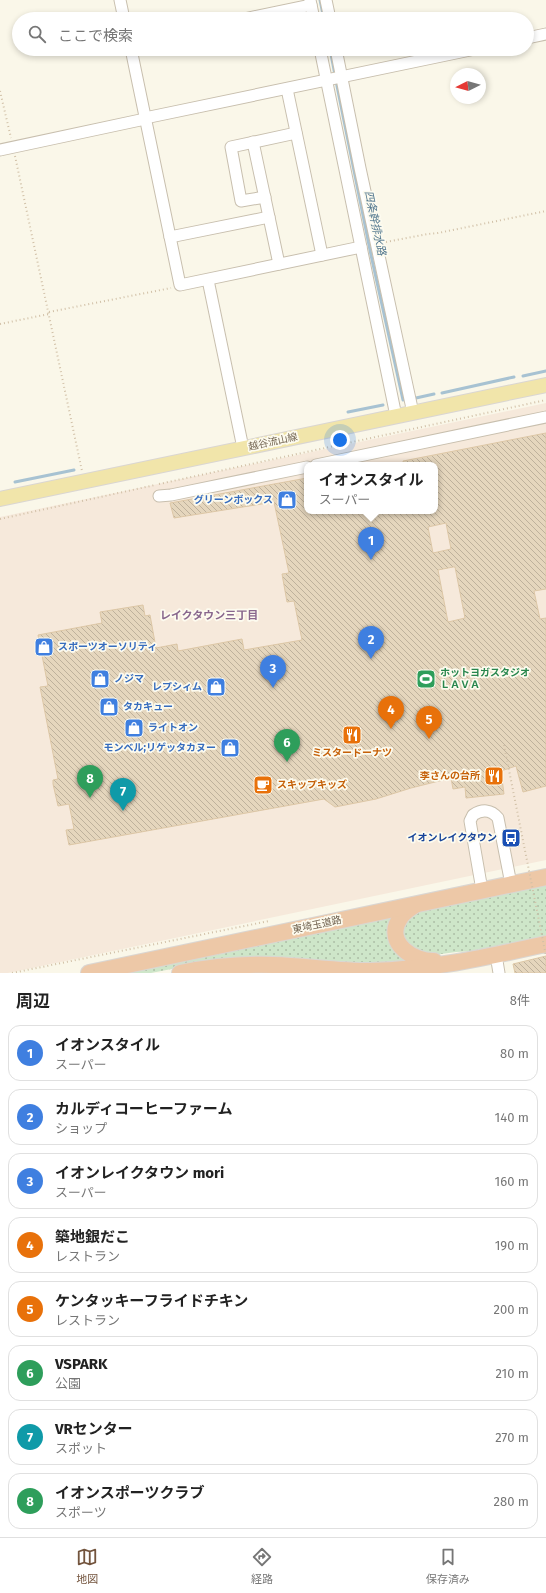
<!DOCTYPE html>
<html lang="ja">
<meta charset="utf-8">
<style>
body{margin:0;font-family:"Fira Sans","Noto Sans JP",sans-serif;background:#f6f6f6;color:#222}
.compass{position:absolute;left:450px;top:68px;width:36px;height:36px;border-radius:50%;background:#fff;box-shadow:0 2px 6px #0003;rotate:264deg}
.you{position:absolute;left:340px;top:440px;width:14px;height:14px;margin:-10px;border:3px solid #fff;border-radius:50%;background:#1a73e8;box-shadow:0 0 0 6px #1a73e833}
.badge{display:grid;place-items:center;width:26px;height:26px;border-radius:50%;background:#73543d;color:#fff;font-size:13px;font-weight:700}
.pin{position:absolute;translate:-50% -33px;filter:drop-shadow(0 1px 2px #0008)}
.pin::after{content:'';position:absolute;top:21px;width:14px;height:12px;background:inherit;clip-path:polygon(0 0,100% 0,50% 100%)}
.popup{position:absolute;left:304px;top:462px;width:134px;height:52px;box-sizing:border-box;display:grid;place-content:center;border-radius:8px;background:#fff;filter:drop-shadow(0 1px 3px #0005);font-size:13px;white-space:nowrap;color:#767676}
.popup b{font-size:15px;color:#222}
.popup::after{content:'';position:absolute;left:50%;top:100%;margin-left:-8px;border:8px solid transparent;border-top-color:#fff}
.list{margin:0;padding:0;list-style:none}
h2{display:flex;justify-content:space-between;align-items:center;height:52px;margin:0;padding:0 16px;font-size:17px}
h2 small{font-size:13px;font-weight:400;color:#767676}
.list li{display:grid;grid-template-columns:26px 1fr auto;gap:12px;align-items:center;box-sizing:border-box;height:56px;margin:0 8px 8px;padding:0 8px;border:1px solid #e0e0e0;border-radius:12px}
.list b{display:block;font-size:15px;white-space:nowrap}
.list p{margin:0;font-size:13px;white-space:nowrap;color:#767676}
.list em{font-size:13px;font-style:normal;color:#767676}
.icon{flex:none;width:22px;height:22px;fill:none;stroke:currentColor;stroke-width:2;stroke-linecap:round;stroke-linejoin:round}
.map{position:relative;flex:none;width:546px;height:973px;overflow:hidden}
.search{position:absolute;background:#fff;box-shadow:0 2px 6px #0003;left:12px;right:12px;top:12px;height:44px;display:flex;align-items:center;gap:10px;box-sizing:border-box;padding:0 14px;border-radius:22px;color:#767676;font-size:15px}
.sheet{height:564px;background:#fff}
nav{display:flex;justify-content:space-around;align-items:center;box-sizing:border-box;height:56px;border-top:1px solid #e0e0e0;background:#fff;font-size:11px;color:#767676}
nav a{display:grid;justify-items:center;gap:2px}
nav .on{color:#73543d}
.map>svg:first-child{display:block}
.commercial{fill:#f6e9db;fill-rule:evenodd}
.grass{fill:url(#grass-dots)}
.lines{fill:none;stroke-linecap:round;stroke-linejoin:round}
.stream{stroke:#a7c2d2;stroke-width:3}
.building{fill:url(#building-back-hatch);stroke:#ddc7a6;fill-rule:evenodd}
.minor-casing{stroke:#c8bfae;stroke-width:13}
.major-casing{stroke:#dad6d2;stroke-width:16}
.highway-casing{stroke:#dad6d2;stroke-width:18}
.path{stroke:#d1c0a7;stroke-width:2;stroke-dasharray:1 3;stroke-linecap:butt}
.minor{stroke:#fff;stroke-width:11}
.major{stroke:#f1e5aa;stroke-width:14}
.highway{stroke:#edc8a7;stroke-width:16}
.path-bridge{stroke:#d1c0a7;stroke-width:2;stroke-dasharray:1 3;stroke-linecap:butt}
.labels{text-anchor:middle;dominant-baseline:central;stroke-width:3.5;stroke-linejoin:round;paint-order:stroke}
.street-label{font-size:10px;fill:#716350;stroke:#fdfbef}
.shop-label{font-size:10px;font-weight:bold;fill:#366cbe;stroke:#fdfbef;text-anchor:start}
.leisure-label{font-size:10px;font-weight:bold;fill:#27864d;stroke:#fdfbef;text-anchor:start}
.food-label{font-size:10px;font-weight:bold;fill:#c56008;stroke:#fdfbef}
.transit-label{font-size:10px;font-weight:bold;fill:#164399;stroke:#fdfbef;text-anchor:end}
.water-label{font-size:11px;font-style:italic;fill:#53788f;stroke:#fdfbef}
.neighbourhood-label{font-size:11px;font-weight:bold;fill:#89678d;stroke:#fdfbef}
</style>
<div class="map">
<svg width="546" height="973" viewBox="0 0 546 973">
<defs>
<pattern id="grass-dots" width="8" height="8" patternUnits="userSpaceOnUse"><rect width="8" height="8" fill="#cee6c9"/><path d="M2 2h.1M6 6h.1" fill="none" stroke="#acbea6" stroke-width="1.8" stroke-linecap="round"/></pattern>
<pattern id="building-back-hatch" width="6" height="6" patternUnits="userSpaceOnUse"><rect width="6" height="6" fill="#e5d6bd"/><path d="M-1 5l2 2M0 0l6 6M5-1l2 2" fill="none" stroke="#beb19c"/></pattern>
</defs>
<rect width="100%" height="100%" fill="#faf7e9"/>
<path class="commercial" d="M546 403V860L8 973H0V517ZM307 465H435V511H307Z"/>
<g class="grass">
<path d="M546 885V938L492 950 456 952 434 955 415 950 404 940C403 920 405 920 421 909Z"/>
<polygon points="394,914 412,964 197,964 151,973 108,973"/>
</g>
<g class="lines">
<g class="stream">
<polyline points="320,0 324,19"/>
<polyline points="330,49 335,75"/>
<polyline points="336,81 371,255 403,400"/>
<polyline points="523,376 546,371"/>
<polyline points="442,393 514,377"/>
<polyline points="416,398 434,394"/>
<polyline points="348,412 383,405"/>
<polyline points="15,482 74,470"/>
</g>
</g>
<g class="building">
<path d="M546 433V589L534 591 540 619 546 618V786L523 792 516 766 501 771 504 794 466 798 465 787 453 789 451 778 411 788 376 799 335 807 324 799 69 845 66 830 74 829 69 804 58 806 53 784V780L58 779 40 687 48 686 38 635 102 623 100 612 143 605 145 616 150 615 156 648 177 644 178 651 242 639 244 650 302 640 294 601 287 602 282 574 289 573 274 502 174 518 170 503 307 478V511H435V465H404L403 461ZM446 523 451 549 433 553 428 527ZM453 567H455L465 618 448 622 438 570Z"/>
<polygon points="546,956 546,973 515,973 513,964"/>
</g>
<g class="lines">
<g class="minor-casing">
<g id="minor">
<polyline points="120,0 124,19"/>
<polyline points="310,0 314,19"/>
<polyline points="326,0 330,19"/>
<polyline points="244,19 311,5"/>
<polyline points="527,38 546,34"/>
<polyline points="131,49 180,285 361,247"/>
<polyline points="320,49 396,416"/>
<polyline points="336,49 360,168 413,413"/>
<polyline points="287,89 322,255"/>
<polyline points="145,118 475,49"/>
<polyline points="253,142 279,264"/>
<polyline points="0,150 145,119"/>
<polyline points="265,197 241,201 231,147 296,133"/>
<polyline points="170,237 269,217"/>
<polyline points="208,280 243,448"/>
<polyline points="316,465 546,417"/>
<polyline points="159,496 171,495 307,467"/>
<path d="M482 890 470 821 473 815C482 809 491 809 498 818L511 884"/>
<polyline points="496,955 499,973"/>
</g>
</g>
<g class="major-casing">
<polyline id="major" points="0,499 546,385"/>
</g>
<g class="highway-casing">
<g id="highway">
<path d="M415 905C409 909 402 913 399 920 385 943 414 962 434 961"/>
<polyline points="89,973 546,877"/>
<path d="M180 973C210 967 242 964 273 965 305 966 337 971 370 971 430 970 487 957 546 944"/>
</g>
</g>
<g class="path">
<polyline points="0,91 11,138"/>
<polyline points="15,156 82,471"/>
<polyline points="386,242 428,234 438,233 546,211"/>
<polyline points="49,312 171,288"/>
<polyline points="0,324 49,314"/>
<polyline points="159,484 546,400"/>
<polyline points="0,519 155,485"/>
<polyline points="12,973 269,921"/>
</g>
<use href="#minor" class="minor"/>
<use href="#major" class="major"/>
<use href="#highway" class="highway"/>
<polyline class="path-bridge" points="504,745 546,956"/>
</g>
<defs>
<g id="shop-square" transform="scale(1)"><rect x="-9" y="-9" width="18" height="18" rx="4" fill="#3f7fe0" stroke="#fdfbef"/><path d="M-5-2.5h2.3a2.7 3.5 0 0 1 5.4 0H5L5.5 6h-11ZM-1.5-2.5h3a1.5 2.3 0 0 0-3 0Z" fill="#fff"/></g>
<g id="stadium-square" transform="scale(1)"><rect x="-9" y="-9" width="18" height="18" rx="4" fill="#2e9e5b" stroke="#fdfbef"/><path d="M0-5a6.5 5 0 1 0 0 10a6.5 5 0 1 0 0-10ZM-3.5-1.8h7v3.6h-7Z" fill="#fff"/></g>
<g id="restaurant-square" transform="scale(1)"><rect x="-9" y="-9" width="18" height="18" rx="4" fill="#e8710a" stroke="#fdfbef"/><path d="M-5-6h1v4h1v-4h1v4h1v-4h1v5L-1.5 .5V6h-2V.5L-5-1ZM5-6V6H3V1.5H1.5Q1.5-4 5-6Z" fill="#fff"/></g>
<g id="cafe-square" transform="scale(1)"><rect x="-9" y="-9" width="18" height="18" rx="4" fill="#e8710a" stroke="#fdfbef"/><path d="M-5.5-4.5H6V0H3Q3 3.5 0 3.5H-2.5Q-5.5 3.5-5.5 0ZM3-3.2v2h1.7v-2ZM-6 4.5H4V6H-6Z" fill="#fff"/></g>
<g id="bus-square" transform="scale(1)"><rect x="-9" y="-9" width="18" height="18" rx="4" fill="#1a4fb4" stroke="#fdfbef"/><path d="M-5-6H5V4H4V6H2V4H-2V6H-4V4H-5ZM-3.5-4V0h7V-4ZM-3.5 1.2v1.5H-2V1.2ZM2 1.2v1.5H3.5V1.2Z" fill="#fff"/></g>
</defs>
<g fill-rule="evenodd">
<use href="#shop-square" x="287" y="500"/>
<use href="#shop-square" x="44" y="647"/>
<use href="#shop-square" x="100" y="679"/>
<use href="#stadium-square" x="426" y="679"/>
<use href="#shop-square" x="216" y="687"/>
<use href="#shop-square" x="109" y="707"/>
<use href="#shop-square" x="134" y="728"/>
<use href="#restaurant-square" x="352" y="735"/>
<use href="#shop-square" x="230" y="748"/>
<use href="#restaurant-square" x="494" y="776"/>
<use href="#cafe-square" x="263" y="785"/>
<use href="#bus-square" x="511" y="838"/>
</g>
<g class="labels">
<g class="street-label">
<text transform="translate(273 442) rotate(-12)">越谷流山線</text>
<text transform="translate(317 925) rotate(-12)">東埼玉道路</text>
</g>
<g class="shop-label">
<text x="273" y="500" text-anchor="end">グリーンボックス</text>
<text x="58" y="647">スポーツオーソリティ</text>
<text x="114" y="679">ノジマ</text>
<text x="202" y="687" text-anchor="end">レプシィム</text>
<text x="123" y="707">タカキュー</text>
<text x="148" y="728">ライトオン</text>
<text x="216" y="748" text-anchor="end">モンベル;リゲッタカヌー</text>
</g>
<g class="leisure-label">
<text x="440" y="673">ホットヨガスタジオ<tspan x="440" dy="12">ＬＡＶＡ</tspan></text>
</g>
<g class="food-label">
<text x="352" y="753">ミスタードーナツ</text>
<text x="480" y="776" text-anchor="end">李さんの台所</text>
<text x="277" y="785" text-anchor="start">スキップキッズ</text>
</g>
<g class="transit-label">
<text x="497" y="838">イオンレイクタウン</text>
</g>
<g class="water-label">
<text transform="translate(375 223) rotate(78)">四条幹排水路</text>
</g>
<g class="neighbourhood-label">
<text x="209" y="615">レイクタウン三丁目</text>
</g>
</g>
</svg>
<svg class="compass" viewBox="-18 -18 36 36"><path d="M0-13l5 13h-10z" fill="#e53935"/><path d="M0 13l5-13h-10z" fill="#767676"/></svg>
<div class="you"></div>
<div class="pin badge" style="left:371px;top:560px;background:#3f7fe0">1</div>
<div class="popup"><b>イオンスタイル</b>スーパー</div>
<div class="pin badge" style="left:371px;top:659px;background:#3f7fe0">2</div>
<div class="pin badge" style="left:273px;top:688px;background:#3f7fe0">3</div>
<div class="pin badge" style="left:391px;top:729px;background:#e8710a">4</div>
<div class="pin badge" style="left:429px;top:739px;background:#e8710a">5</div>
<div class="pin badge" style="left:287px;top:762px;background:#2e9e5b">6</div>
<div class="pin badge" style="left:123px;top:811px;background:#0f9aa8">7</div>
<div class="pin badge" style="left:90px;top:798px;background:#2e9e5b">8</div>
<div class="search"><svg class="icon" aria-label="search" viewBox="0 0 24 24"><circle cx="10" cy="10" r="6"/><path d="M15 15l6 6"/></svg>ここで検索</div>
</div>
<section class="sheet">
<h2>周辺<small>8件</small></h2>
<ul class="list">
<li><span class="badge" style="background:#3f7fe0">1</span><div><b>イオンスタイル</b><p>スーパー</p></div><em>80 m</em></li>
<li><span class="badge" style="background:#3f7fe0">2</span><div><b>カルディコーヒーファーム</b><p>ショップ</p></div><em>140 m</em></li>
<li><span class="badge" style="background:#3f7fe0">3</span><div><b>イオンレイクタウン mori</b><p>スーパー</p></div><em>160 m</em></li>
<li><span class="badge" style="background:#e8710a">4</span><div><b>築地銀だこ</b><p>レストラン</p></div><em>190 m</em></li>
<li><span class="badge" style="background:#e8710a">5</span><div><b>ケンタッキーフライドチキン</b><p>レストラン</p></div><em>200 m</em></li>
<li><span class="badge" style="background:#2e9e5b">6</span><div><b>VSPARK</b><p>公園</p></div><em>210 m</em></li>
<li><span class="badge" style="background:#0f9aa8">7</span><div><b>VRセンター</b><p>スポット</p></div><em>270 m</em></li>
<li><span class="badge" style="background:#2e9e5b">8</span><div><b>イオンスポーツクラブ</b><p>スポーツ</p></div><em>280 m</em></li>
</ul>
</section>
<nav>
<a class="on"><svg class="icon" aria-label="map" viewBox="0 0 24 24"><path d="M3 6l6-2 6 2 6-2v14l-6 2-6-2-6 2zM9 4v14M15 6v14"/></svg>地図</a>
<a><svg class="icon" aria-label="directions" viewBox="0 0 24 24"><path d="M12 3l9 9-9 9-9-9zM9 14v-3h6M13 9l2 2-2 2"/></svg>経路</a>
<a><svg class="icon" aria-label="saved" viewBox="0 0 24 24"><path d="M7 4h10v16l-5-4-5 4z"/></svg>保存済み</a>
</nav>
